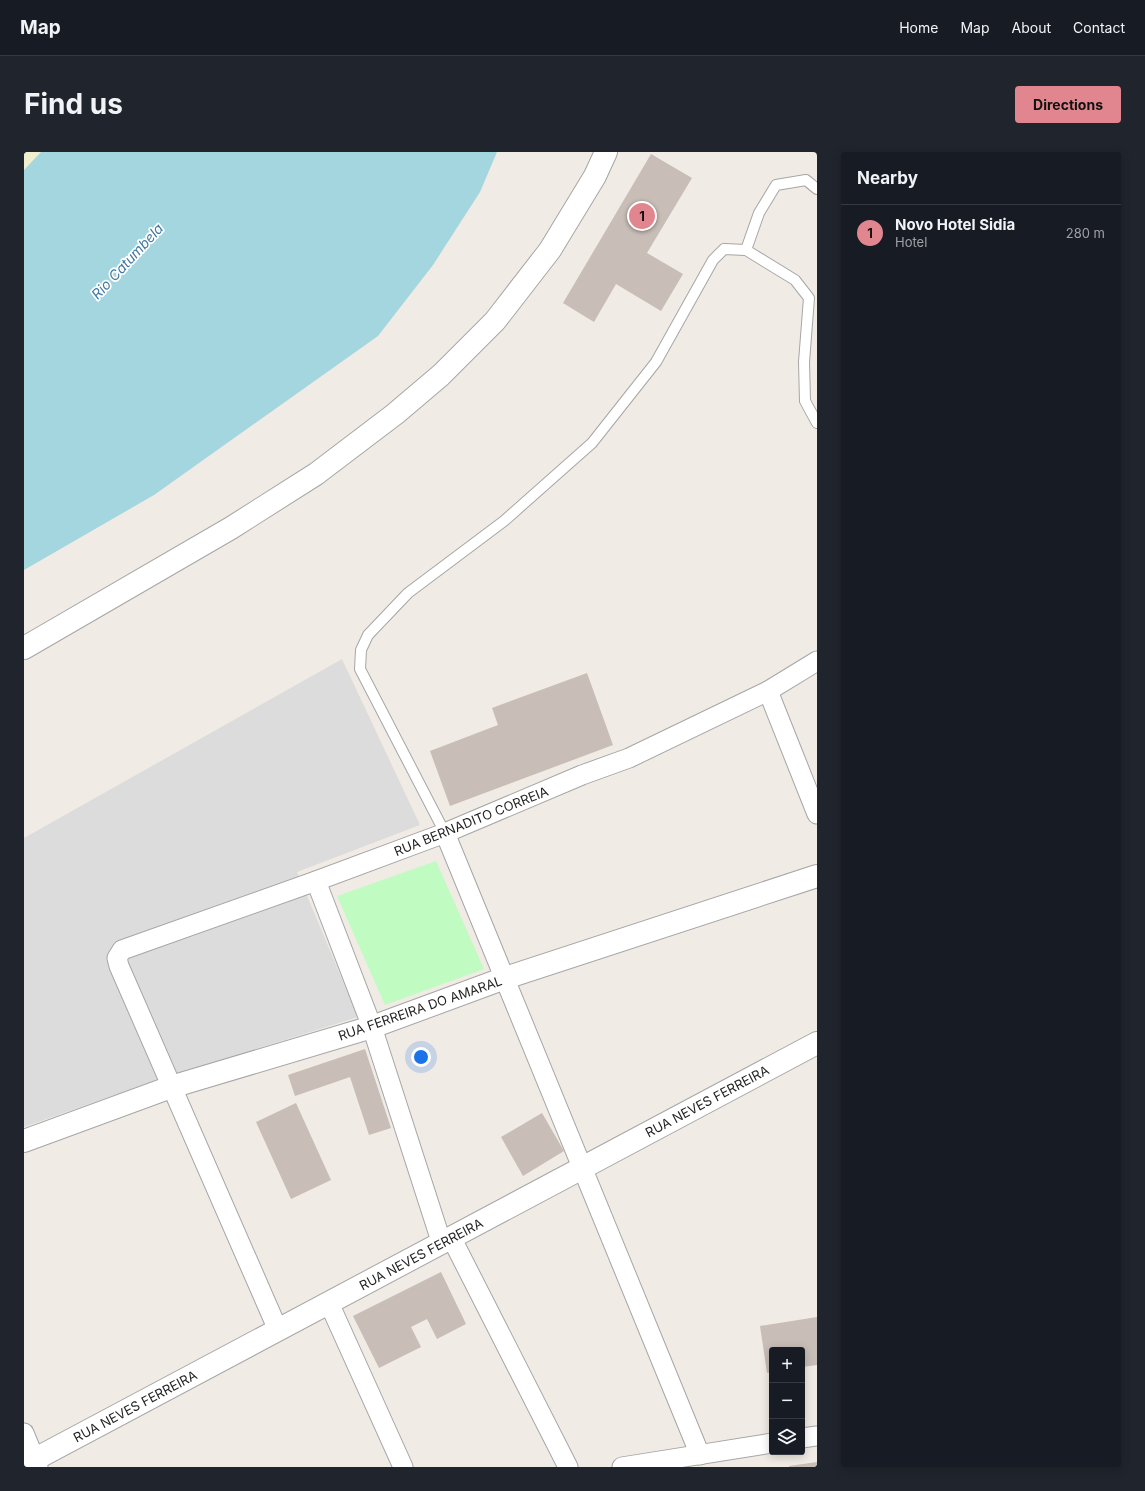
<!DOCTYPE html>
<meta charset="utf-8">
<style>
body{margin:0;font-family:Inter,sans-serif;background:#20242c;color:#f1f3f6}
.controls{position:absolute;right:12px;bottom:12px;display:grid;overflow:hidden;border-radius:4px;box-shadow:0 2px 10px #0003}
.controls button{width:36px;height:36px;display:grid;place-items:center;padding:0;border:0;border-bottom:1px solid #363941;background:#171b24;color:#f1f3f6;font:20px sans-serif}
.you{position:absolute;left:397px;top:905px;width:14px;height:14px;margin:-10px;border:3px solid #fff;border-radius:50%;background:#1a73e8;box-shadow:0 0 0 6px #1a73e833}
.badge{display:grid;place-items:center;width:26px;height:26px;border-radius:50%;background:#e1868e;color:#111;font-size:13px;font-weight:700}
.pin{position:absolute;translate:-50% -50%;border:2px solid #fff;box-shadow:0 1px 4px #0006}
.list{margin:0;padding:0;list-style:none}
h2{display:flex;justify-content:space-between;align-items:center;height:52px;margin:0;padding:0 16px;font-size:17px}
h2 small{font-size:13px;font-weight:400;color:#9ea1a6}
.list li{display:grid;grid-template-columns:26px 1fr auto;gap:12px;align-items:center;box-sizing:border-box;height:56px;padding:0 16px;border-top:1px solid #363941}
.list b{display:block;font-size:15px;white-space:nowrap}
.list p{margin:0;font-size:13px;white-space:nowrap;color:#9ea1a6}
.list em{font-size:13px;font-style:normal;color:#9ea1a6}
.icon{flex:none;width:22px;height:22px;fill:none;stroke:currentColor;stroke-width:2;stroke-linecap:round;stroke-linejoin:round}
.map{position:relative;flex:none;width:793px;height:1315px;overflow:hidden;border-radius:4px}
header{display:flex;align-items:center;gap:24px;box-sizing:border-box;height:56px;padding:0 20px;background:#171b24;border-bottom:1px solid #363941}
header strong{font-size:19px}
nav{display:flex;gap:22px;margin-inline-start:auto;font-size:14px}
.intro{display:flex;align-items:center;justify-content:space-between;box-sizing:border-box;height:96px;padding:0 24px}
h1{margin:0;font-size:28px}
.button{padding:10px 18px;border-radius:4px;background:#e1868e;color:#111;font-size:14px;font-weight:700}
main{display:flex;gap:24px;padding:0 24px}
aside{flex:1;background:#171b24;border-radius:4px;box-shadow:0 2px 10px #0003}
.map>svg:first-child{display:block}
.residential{fill:#dddcdc}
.farmland{fill:#efefcf}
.park{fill:#c0fcc1}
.water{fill:#a3d6df}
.building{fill:#c8bdb7}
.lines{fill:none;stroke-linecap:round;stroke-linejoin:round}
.service-casing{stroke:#a6a6a6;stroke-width:12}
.minor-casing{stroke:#a6a6a6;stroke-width:21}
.tertiary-casing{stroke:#a6a6a6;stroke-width:24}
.service{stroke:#fff;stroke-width:10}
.minor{stroke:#fff;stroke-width:19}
.tertiary{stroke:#fff;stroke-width:22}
.labels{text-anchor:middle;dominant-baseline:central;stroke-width:3.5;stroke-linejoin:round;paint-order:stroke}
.street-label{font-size:13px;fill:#1f1f1f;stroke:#fff}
.water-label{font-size:14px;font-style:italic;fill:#4278a3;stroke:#fff}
</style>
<header>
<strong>Map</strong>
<nav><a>Home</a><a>Map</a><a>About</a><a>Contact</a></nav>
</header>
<div class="intro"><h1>Find us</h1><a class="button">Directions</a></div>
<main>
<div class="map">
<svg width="793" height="1315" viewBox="0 0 793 1315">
<rect width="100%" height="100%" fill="#f0ebe4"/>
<polygon class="residential" points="318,507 396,673 273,720 334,865 133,928 0,975 0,686"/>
<polygon class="farmland" points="0,0 17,0 0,18"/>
<polygon class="park" points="412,709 460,817 361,853 313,744"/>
<polygon class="water" points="17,0 473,0 456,40 409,113 354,184 130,343 0,418 0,18"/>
<g class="building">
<polygon points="627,2 668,26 623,101 659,122 637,159 592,132 570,170 539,151"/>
<polygon points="563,521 589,593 426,654 406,599 474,573 468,556"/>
<polygon points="341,897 367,976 345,983 326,925 271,944 264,923"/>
<polygon points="272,951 307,1028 267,1047 232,970"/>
<polygon points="518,961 540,999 499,1024 477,985"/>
<polygon points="417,1120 442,1172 413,1187 403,1167 387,1175 397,1195 355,1216 329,1164"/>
<polygon points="793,1165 793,1213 778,1215 778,1198 748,1198 748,1220 743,1221 736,1174"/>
<polygon points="793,1310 793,1315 765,1315 765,1314"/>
</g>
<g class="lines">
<g class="service-casing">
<g id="service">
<polyline points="722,98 735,61 752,33 782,28 793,37"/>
<polyline points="421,681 336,517 337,498 344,483 384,441 480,369 568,291 632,210 689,108 700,97 722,98 771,128 785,146 780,210 781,249 793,271"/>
</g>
</g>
<g class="minor-casing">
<g id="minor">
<polyline points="744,539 793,662"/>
<polyline points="421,681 676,1303"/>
<polyline points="292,729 348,875 417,1089"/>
<polyline points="427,1085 544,1315"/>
<polyline points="305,1151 379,1315"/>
<polyline points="254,1178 95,814 93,806 98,798 292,729 421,681 558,623 605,606 744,539 793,509"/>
<polyline points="0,1281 14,1315"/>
<polyline points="778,1286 793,1284"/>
<polyline points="598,1315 748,1291"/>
</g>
</g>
<g class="tertiary-casing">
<g id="tertiary">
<polyline points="0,496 207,376 292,322 371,262 417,223 471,169 526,98 571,24 582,0"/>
<polyline points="0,989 147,935 348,875 481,826 793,724"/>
<polyline points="0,1313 793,891"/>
</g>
</g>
<use href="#service" class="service"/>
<use href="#minor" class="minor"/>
<use href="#tertiary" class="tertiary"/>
</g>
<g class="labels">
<g class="street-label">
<text transform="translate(447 669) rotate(-22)">RUA BERNADITO CORREIA</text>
<text transform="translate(396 856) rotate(-19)">RUA FERREIRA DO AMARAL</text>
<text transform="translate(683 949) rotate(-28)">RUA NEVES FERREIRA</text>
<text transform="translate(397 1102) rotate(-28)">RUA NEVES FERREIRA</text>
<text transform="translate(111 1254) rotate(-28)">RUA NEVES FERREIRA</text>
</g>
<g class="water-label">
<text transform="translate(103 109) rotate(-47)">Rio Catumbela</text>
</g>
</g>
</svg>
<div class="controls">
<button>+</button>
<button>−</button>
<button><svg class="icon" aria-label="layers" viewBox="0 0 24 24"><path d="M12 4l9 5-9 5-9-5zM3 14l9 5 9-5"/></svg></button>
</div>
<div class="you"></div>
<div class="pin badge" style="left:618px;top:64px">1</div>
</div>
<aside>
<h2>Nearby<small></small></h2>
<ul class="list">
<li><span class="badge">1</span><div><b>Novo Hotel Sidia</b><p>Hotel</p></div><em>280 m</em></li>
</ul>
</aside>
</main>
